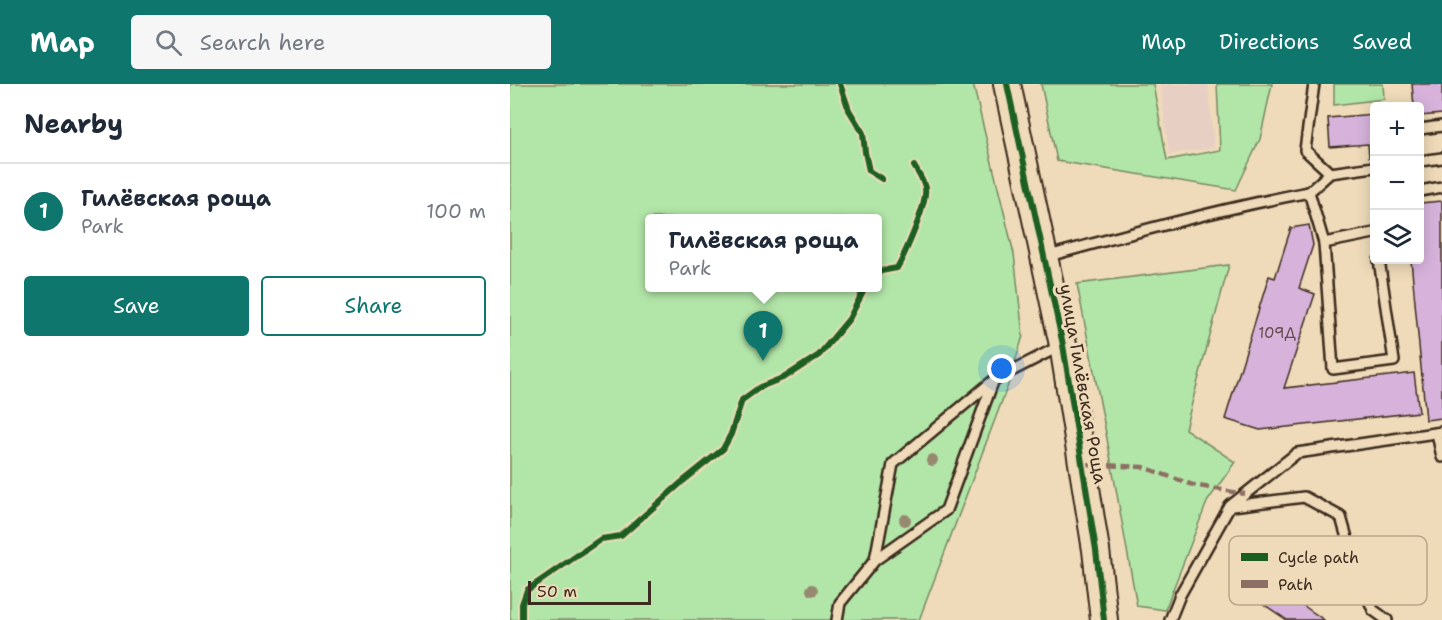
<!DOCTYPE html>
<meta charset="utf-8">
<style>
body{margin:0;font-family:"Shantell Sans",sans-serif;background:#f6f6f7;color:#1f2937}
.controls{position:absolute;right:18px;top:18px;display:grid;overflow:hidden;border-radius:6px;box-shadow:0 3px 15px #0003}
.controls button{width:54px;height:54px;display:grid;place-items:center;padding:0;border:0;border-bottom:2px solid #e0e1e3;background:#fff;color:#1f2937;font:30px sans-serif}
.scale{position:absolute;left:18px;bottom:15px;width:123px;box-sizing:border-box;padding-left:6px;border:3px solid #3b2a1e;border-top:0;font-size:16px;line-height:21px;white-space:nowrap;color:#3b2a1e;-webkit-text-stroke:4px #efdbb9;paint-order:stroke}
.you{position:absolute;left:492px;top:285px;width:21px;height:21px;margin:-15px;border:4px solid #fff;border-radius:50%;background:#1a73e8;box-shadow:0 0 0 9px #1a73e833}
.badge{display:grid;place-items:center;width:39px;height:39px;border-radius:50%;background:#0f766e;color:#fff;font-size:20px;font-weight:700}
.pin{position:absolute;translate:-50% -50px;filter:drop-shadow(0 2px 3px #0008)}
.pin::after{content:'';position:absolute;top:32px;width:21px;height:18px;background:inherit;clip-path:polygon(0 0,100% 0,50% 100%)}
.popup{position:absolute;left:135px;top:130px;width:237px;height:78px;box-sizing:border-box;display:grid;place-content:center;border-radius:6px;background:#fff;filter:drop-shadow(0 2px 4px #0005);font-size:20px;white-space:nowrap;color:#747a83}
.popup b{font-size:22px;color:#1f2937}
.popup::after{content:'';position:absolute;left:50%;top:100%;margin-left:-12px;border:12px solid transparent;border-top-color:#fff}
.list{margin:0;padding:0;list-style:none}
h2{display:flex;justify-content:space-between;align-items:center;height:78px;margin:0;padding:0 24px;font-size:26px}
h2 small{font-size:20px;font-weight:400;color:#747a83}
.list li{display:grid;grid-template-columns:39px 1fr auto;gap:18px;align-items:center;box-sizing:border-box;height:96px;padding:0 24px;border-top:2px solid #e0e1e3}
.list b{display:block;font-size:22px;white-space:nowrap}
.list p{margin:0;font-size:20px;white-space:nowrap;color:#747a83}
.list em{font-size:20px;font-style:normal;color:#747a83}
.actions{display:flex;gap:12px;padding:18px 24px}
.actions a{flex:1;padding:14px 0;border:2px solid #0f766e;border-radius:6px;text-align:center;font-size:21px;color:#0f766e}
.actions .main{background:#0f766e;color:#fff}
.icon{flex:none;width:33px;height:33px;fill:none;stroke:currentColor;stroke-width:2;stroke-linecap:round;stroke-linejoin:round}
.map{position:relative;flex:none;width:932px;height:536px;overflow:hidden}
header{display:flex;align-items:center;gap:36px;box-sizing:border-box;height:84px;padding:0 30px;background:#0f766e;color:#fff}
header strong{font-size:28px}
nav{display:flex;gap:33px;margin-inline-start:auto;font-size:21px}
.search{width:420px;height:54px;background:#f6f6f7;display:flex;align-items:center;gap:15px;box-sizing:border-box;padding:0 21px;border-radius:6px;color:#747a83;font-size:22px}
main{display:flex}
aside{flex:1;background:#fff}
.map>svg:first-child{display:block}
.built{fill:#e8cfc4}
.green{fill:#b2e6a8;stroke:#768863;stroke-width:1.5;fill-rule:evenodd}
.building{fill:#d7b3dc;stroke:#3b2a1e;stroke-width:1.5}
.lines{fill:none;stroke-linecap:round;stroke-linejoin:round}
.lane-casing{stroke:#3b2a1e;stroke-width:14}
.secondary-casing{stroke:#3b2a1e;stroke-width:30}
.lane{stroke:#efdbb9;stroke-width:9}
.secondary{stroke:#efdbb9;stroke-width:26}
.quiet{stroke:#8d6e63;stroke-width:4.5;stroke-dasharray:9 4.5;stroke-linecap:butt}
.cycleway-casing{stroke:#efdbb9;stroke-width:10}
.cycleway{stroke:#1b5e20;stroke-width:6}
.tree{fill:#96896f}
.labels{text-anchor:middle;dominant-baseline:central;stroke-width:6;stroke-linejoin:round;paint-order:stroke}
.number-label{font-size:15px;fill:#624c4e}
.street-label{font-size:18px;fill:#3b2a1e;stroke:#efdbb9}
.key{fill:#efdbb9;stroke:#b9a68a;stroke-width:1.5}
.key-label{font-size:16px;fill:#3b2a1e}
</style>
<header>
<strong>Map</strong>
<div class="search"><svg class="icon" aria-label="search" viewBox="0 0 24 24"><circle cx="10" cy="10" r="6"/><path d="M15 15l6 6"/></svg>Search here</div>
<nav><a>Map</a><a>Directions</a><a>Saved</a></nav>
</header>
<main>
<aside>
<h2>Nearby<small></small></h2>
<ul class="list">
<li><span class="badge">1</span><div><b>Гилёвская роща</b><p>Park</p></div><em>100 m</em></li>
</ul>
<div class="actions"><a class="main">Save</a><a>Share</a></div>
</aside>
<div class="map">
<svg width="932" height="536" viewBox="0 0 932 536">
<rect width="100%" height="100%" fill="#efdbb9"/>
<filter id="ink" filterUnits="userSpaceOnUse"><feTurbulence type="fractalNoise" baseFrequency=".0167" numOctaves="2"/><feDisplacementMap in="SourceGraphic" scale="12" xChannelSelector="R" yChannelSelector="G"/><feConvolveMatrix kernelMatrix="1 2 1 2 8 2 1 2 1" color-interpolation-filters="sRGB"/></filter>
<g filter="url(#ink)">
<polygon class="built" points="650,0 698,0 704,64 659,70"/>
<g class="green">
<path d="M0 0H463L504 170 513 252 498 301 409 536H0ZM139 134H367V204H139Z"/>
<polygon points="531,0 643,0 657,76 710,66 707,0 762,0 750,55 726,106 547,77"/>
<polygon points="824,0 873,0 874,15 824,21"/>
<polygon points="719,181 675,345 725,378 697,418 655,526 627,522 596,349 567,200"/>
</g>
<g class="building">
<polygon points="902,0 932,0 932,30 910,32 910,22 904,22"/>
<polygon points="864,30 864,72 859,73 858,60 820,63 818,34"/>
<polygon points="932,117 932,334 916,336 901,176 910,176 910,119"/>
<polygon points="799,141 803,161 789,204 805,210 774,304 904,289 909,328 750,346 715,335 759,192 765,194 781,144"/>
<polygon points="758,497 814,536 777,536 746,515"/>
</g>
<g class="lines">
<g class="lane-casing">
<g id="lane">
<polyline points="804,0 795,66 820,89"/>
<polyline points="910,45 932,42"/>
<polyline points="910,77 932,74"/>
<polyline points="910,107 932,103"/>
<polyline points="799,108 820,89 864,83"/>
<polyline points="814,159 864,149"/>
<path d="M535 173C622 149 710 125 799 108L814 159 823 285 884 277 869 176"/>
<polyline points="927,349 932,373"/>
<polyline points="722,422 794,413 831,433 845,482 863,526 877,536"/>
<polyline points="365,476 436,426 483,298"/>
<polyline points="327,536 330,519 365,476 383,380 484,296 550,262"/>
<polyline points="660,536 670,511 720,422 787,369 932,348"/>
</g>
</g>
<g class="secondary-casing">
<polyline id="secondary" points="497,0 553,261 586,466 594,536"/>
</g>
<use href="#lane" class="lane"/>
<use href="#secondary" class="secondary"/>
<polyline class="quiet" points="572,380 633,383 683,401 735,410"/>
<g class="cycleway-casing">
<g id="cycleway">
<polyline points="330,0 339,26 353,49 355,68 359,87 372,95"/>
<polyline points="497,0 553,261 586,466 594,536"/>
<path d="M367 190 371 187 387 184C395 170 418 119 415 104 413 96 408 89 404 82"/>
<polyline points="12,536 12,520 17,506 91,455 111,452 172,398 213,365 221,350 232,316 250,303 275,293 309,271 339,235 355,204"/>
</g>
</g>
<use href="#cycleway" class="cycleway"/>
</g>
<g class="tree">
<circle cx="422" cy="376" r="6"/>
<circle cx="395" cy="436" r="6"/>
<circle cx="302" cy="506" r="6"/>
</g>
</g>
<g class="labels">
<g class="number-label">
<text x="767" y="249">109Д</text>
</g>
<g class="street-label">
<text transform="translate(573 300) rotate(80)">улица Гилёвская Роща</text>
</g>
</g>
<rect x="719" y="452" width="198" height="69" rx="9" class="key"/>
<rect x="731" y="469" width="27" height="8" fill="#1b5e20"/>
<rect x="731" y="496" width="27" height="8" fill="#8d6e63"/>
<g class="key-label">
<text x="768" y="479">Cycle path</text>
<text x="768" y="506">Path</text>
</g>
</svg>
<div class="controls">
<button>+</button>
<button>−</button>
<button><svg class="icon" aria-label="layers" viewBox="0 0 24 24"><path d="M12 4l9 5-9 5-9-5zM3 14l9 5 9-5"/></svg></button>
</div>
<div class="scale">50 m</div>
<div class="you"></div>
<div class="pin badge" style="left:253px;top:277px">1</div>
<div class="popup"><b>Гилёвская роща</b>Park</div>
</div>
</main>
